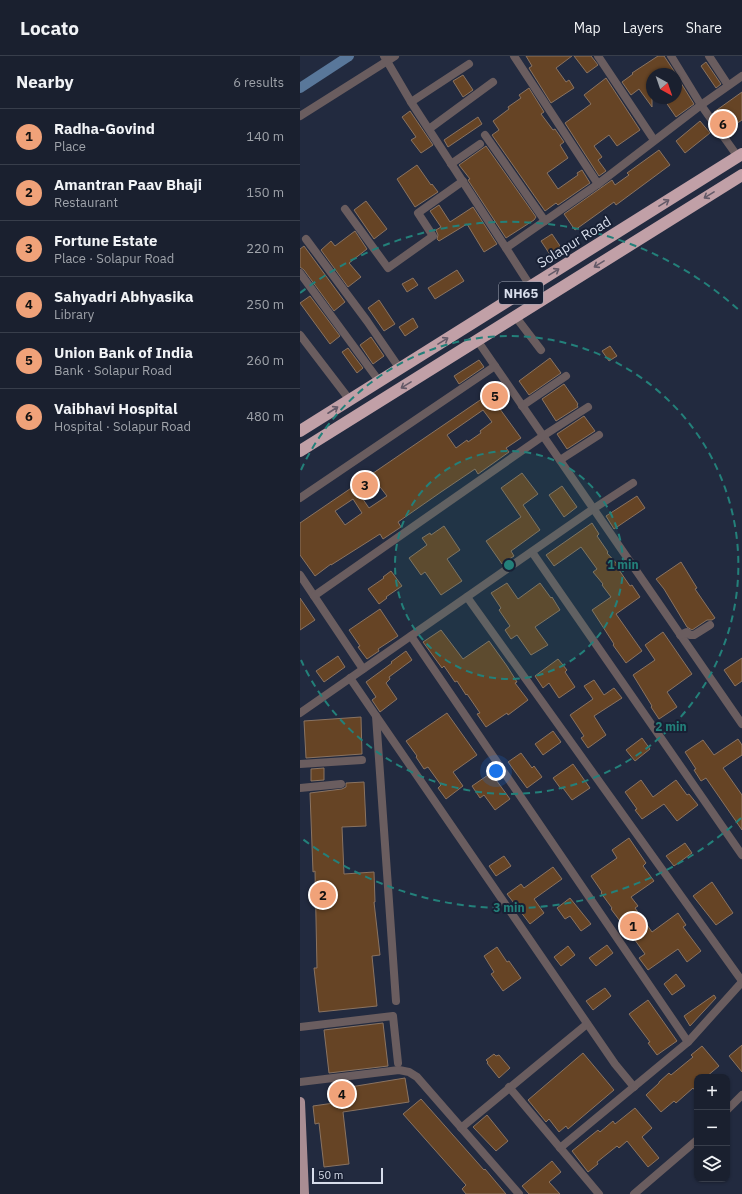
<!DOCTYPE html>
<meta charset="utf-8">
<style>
body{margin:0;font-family:"IBM Plex Sans",sans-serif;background:#232837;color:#f1f3f6}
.controls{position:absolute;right:12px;bottom:12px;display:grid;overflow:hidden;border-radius:8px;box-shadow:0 1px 3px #0004}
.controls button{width:36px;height:36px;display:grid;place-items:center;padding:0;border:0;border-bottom:1px solid #383e4b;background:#1a202f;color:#f1f3f6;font:20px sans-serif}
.compass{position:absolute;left:346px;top:12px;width:36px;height:36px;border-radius:50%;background:#1a202f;box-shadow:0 1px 3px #0004;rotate:140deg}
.scale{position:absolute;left:12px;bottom:10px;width:71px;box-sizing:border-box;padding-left:4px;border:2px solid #d7ddeb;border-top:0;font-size:11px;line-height:14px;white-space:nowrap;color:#d7ddeb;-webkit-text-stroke:3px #182034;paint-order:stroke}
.you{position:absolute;left:196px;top:715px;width:14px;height:14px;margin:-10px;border:3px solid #fff;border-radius:50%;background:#1a73e8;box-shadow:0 0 0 6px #1a73e833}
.badge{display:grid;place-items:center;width:26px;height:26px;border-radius:50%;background:#f0a279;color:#111;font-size:13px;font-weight:700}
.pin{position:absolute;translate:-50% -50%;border:2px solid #fff;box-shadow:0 1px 4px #0006}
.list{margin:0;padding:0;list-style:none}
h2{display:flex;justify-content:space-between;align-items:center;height:52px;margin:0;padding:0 16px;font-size:17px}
h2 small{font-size:13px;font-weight:400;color:#9fa3aa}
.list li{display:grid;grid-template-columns:26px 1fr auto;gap:12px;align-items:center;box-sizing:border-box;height:56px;padding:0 16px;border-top:1px solid #383e4b}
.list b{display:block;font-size:15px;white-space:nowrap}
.list p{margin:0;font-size:13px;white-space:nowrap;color:#9fa3aa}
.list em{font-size:13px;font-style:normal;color:#9fa3aa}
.icon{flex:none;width:22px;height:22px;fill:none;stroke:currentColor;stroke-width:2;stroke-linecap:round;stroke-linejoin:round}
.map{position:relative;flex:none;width:442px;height:1138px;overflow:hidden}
header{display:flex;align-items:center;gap:24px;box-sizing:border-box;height:56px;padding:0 20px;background:#1a202f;border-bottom:1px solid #383e4b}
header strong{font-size:19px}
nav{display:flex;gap:22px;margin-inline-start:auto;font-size:14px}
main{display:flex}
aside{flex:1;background:#1a202f}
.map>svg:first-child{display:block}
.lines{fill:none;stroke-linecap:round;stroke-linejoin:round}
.canal{stroke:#59779a;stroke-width:10}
.building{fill:#664425;stroke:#8a7361;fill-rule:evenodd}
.street{stroke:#6a5d5f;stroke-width:8}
.primary{stroke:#a98d93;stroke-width:10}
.highway{stroke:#c1a0a7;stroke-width:12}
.oneway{stroke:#645a68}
.ring{fill:none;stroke:#23807a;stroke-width:2;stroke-dasharray:7 5}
.labels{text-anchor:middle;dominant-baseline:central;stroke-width:4;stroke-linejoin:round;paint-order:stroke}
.shield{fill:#182034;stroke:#9ea4b4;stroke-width:1}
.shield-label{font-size:13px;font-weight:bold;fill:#d7ddeb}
.street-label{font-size:14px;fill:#d7ddeb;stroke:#182034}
.centre{fill:#23807a;stroke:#182034;stroke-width:2}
.ring-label{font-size:12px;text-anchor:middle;font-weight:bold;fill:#23807a;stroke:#182034;stroke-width:4;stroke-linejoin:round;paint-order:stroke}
</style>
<header>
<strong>Locato</strong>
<nav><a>Map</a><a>Layers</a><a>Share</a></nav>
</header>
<main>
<aside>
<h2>Nearby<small>6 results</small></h2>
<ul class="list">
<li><span class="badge">1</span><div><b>Radha-Govind</b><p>Place</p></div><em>140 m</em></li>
<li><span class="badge">2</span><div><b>Amantran Paav Bhaji</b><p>Restaurant</p></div><em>150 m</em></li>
<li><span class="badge">3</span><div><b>Fortune Estate</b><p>Place · Solapur Road</p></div><em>220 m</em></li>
<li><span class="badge">4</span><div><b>Sahyadri Abhyasika</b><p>Library</p></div><em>250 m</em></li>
<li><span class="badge">5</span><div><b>Union Bank of India</b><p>Bank · Solapur Road</p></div><em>260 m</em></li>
<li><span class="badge">6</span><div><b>Vaibhavi Hospital</b><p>Hospital · Solapur Road</p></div><em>480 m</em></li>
</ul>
</aside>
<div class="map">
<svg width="442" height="1138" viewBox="0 0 442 1138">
<rect width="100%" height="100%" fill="#222a3f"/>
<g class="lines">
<polyline class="canal" points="0,32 49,0"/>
</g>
<g class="building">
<polygon points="226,0 272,0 256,12 266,26 269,24 274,32 251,47 229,12 232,10"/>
<polygon points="274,0 291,0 298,9 287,17"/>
<polygon points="358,0 364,0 376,18 352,18 352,51 339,33 331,39 322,26 333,18 332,17"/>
<polygon points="406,6 421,28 416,32 401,10"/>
<polygon points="163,19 173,34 163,41 153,25"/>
<polygon points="376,19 394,48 376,61 363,42 376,42"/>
<polygon points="306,22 340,74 317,90 309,79 294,90 302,101 298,104 306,115 299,120 265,67 291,48 284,39"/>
<polygon points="229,32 244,56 241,58 253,74 255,73 264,86 260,89 268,102 247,117 258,133 278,119 277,117 282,114 290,127 258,149 256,147 245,155 192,79 199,74 193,65 209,53 208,51 221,42 219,39"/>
<polygon points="442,36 442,64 427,74 414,56"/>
<polygon points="110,55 133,89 121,97 111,84 116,81 102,61"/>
<polygon points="178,61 182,68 148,91 144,84"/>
<polygon points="400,65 410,77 385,97 376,85"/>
<polygon points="186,90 236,161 234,164 206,182 168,124 170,123 159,109"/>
<polygon points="359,94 370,109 316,149 314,146 275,174 264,158 312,124 315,129 329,119 327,117"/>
<polygon points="117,109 131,129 132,128 138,136 115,151 97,123"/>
<polygon points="66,145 87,173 74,183 54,154"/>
<polygon points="139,149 150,166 173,151 197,188 184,196 167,168 139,185 137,183 138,179 136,174 141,171 130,155"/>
<polygon points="55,175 67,193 49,207 61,221 48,231 21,194 31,185 35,190"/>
<polygon points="252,178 264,196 253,203 241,185"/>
<polygon points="4,190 45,246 34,255 4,214 0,211 0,193"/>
<polygon points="157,214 164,225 135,243 128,232"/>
<polygon points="113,222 118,229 107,236 102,228"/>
<polygon points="10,240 40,280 30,288 0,247"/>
<polygon points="79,244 95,268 84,275 68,252"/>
<polygon points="113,262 118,271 105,280 99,271"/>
<polygon points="71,281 84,300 73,308 60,289"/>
<polygon points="310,290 317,300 309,305 302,295"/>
<polygon points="48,292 63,312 57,317 42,296"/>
<polygon points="250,302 261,317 229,339 219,325"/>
<polygon points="179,304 184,311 159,328 154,320"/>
<polygon points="264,328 278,348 277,349 278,351 256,365 242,343"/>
<path d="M189 338 221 382 206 392 209 396 178 418 175 413 141 436 98 466 101 471 83 483 80 478 31 509V508L15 520 0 499V467ZM183 354 192 366 180 375 181 377 168 386 167 384 156 392 147 379ZM77 427 87 440 69 452 60 439ZM53 443 62 457 45 469 35 455Z"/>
<polygon points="284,360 295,375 267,393 257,378"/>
<polygon points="222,417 238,438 223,449 240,474 211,495 214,500 202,508 186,485 221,461 201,432"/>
<polygon points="262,430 277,451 264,461 249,439"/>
<polygon points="337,440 345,452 314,473 306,460"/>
<polygon points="292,467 299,478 297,480 308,496 307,497 318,509 317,511 330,530 332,529 340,541 316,558 342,595 326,607 313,589 314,588 292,554 311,541 302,529 303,528 293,516 297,513 281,491 254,510 246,499"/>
<polygon points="144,470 160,494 147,503 162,525 141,539 125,516 121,519 109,502 127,489 122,482 130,477 131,479"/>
<polygon points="381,506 397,532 395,533 415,562 412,564 407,564 392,574 387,571 364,533 356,523"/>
<polygon points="91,515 102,530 86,541 87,542 79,548 68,533 84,522 83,521"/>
<polygon points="207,527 218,543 240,527 251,542 252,541 260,554 235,571 248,589 231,599 217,579 211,583 205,574 210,570 199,554 201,552 191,537"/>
<polygon points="0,542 15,564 0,574"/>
<polygon points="80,553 98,580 78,593 79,595 67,603 58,591 60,590 49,574"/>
<polygon points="141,574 163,603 189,585 207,610 217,626 215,627 228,644 208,659 207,657 186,671 177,658 180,657 167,638 166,639 157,625 155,626 144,610 142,612 123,586"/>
<polygon points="363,576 392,618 367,636 377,651 359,663 351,651 352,650 333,619 355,604 345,589"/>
<polygon points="106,595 112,604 89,621 90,623 86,627 97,643 80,656 72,644 76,641 66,626 92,607 91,606"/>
<polygon points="38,600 45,611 24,626 16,615"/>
<polygon points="442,602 442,625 435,630 424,614"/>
<polygon points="258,603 267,614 265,616 275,631 259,642 249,627 243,632 235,620"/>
<polygon points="294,624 304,639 314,632 322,642 294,660 306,679 288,692 281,682 284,680 270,659 293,643 284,630"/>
<polygon points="147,657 177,699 153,716 163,730 146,743 138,732 141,729 128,711 124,713 116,701 117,700 106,685"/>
<polygon points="61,661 62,698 6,702 4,665"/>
<polygon points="253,675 261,686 243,699 235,688"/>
<polygon points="342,682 350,693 335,705 326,694"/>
<polygon points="438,683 442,689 442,699 423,712 442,739 442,774 406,722 401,725 394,714 396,713 385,696 403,684 414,699"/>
<polygon points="221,697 232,712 234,710 242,721 227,732 208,706"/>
<polygon points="273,708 290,732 272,744 263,732 261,733 253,722"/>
<polygon points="24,712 24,724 11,725 11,713"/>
<polygon points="191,717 210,743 195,754 184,739 180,742 172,730"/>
<polygon points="341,724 353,741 376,724 387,739 389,738 398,749 377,765 364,748 342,763 335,754 337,753 325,736"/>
<polygon points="64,726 66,770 42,771 44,818 74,816 75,846 74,846 80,899 72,900 77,950 19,956 14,912 17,912 15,815 13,816 10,737 42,733 46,731 46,727"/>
<polygon points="329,782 346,807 343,810 354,825 331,841 338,850 335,852 352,876 378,857 386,869 383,871 401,895 387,906 378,893 348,914 339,902 345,898 332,880 328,883 320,871 323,869 311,853 312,852 301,837 302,836 291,820 317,802 312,794"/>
<polygon points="385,787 392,797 374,810 366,800"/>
<polygon points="204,800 211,810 196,820 189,810"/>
<polygon points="253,811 262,823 234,843 244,857 230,868 207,838 221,828 224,832"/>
<polygon points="412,826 433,857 416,869 393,840"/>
<polygon points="270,842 291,868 281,875 270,860 265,863 257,852"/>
<polygon points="307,889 313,897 296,910 289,902"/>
<polygon points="268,890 275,899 261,910 254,901"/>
<polygon points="197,891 207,906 209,905 221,922 203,935 191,918 194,916 184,900"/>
<polygon points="376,918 385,930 372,939 364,928"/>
<polygon points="305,932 311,940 293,954 286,945"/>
<polygon points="414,939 416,942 390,970 384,960"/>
<polygon points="348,944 377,985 357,999 348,987 350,986 329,958"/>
<polygon points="83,967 88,1010 29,1017 24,974"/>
<polygon points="442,989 442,1016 429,1000"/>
<polygon points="402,990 419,1010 406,1021 397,1021 397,1037 393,1032 376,1047 374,1045 361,1056 346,1039 359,1027 359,1026 369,1017 371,1019 393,1001 391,999"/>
<polygon points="283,997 314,1034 268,1073 266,1070 259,1076 249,1063 246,1066 228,1044"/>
<polygon points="194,998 196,1000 199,999 210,1012 199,1022 187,1007 188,1006 186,1004"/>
<polygon points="105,1022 109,1046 43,1056 49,1108 24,1111 19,1067 15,1068 13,1050 34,1047 32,1034"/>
<polygon points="121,1043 184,1114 185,1113 206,1138 166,1138 162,1133 166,1129 103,1058"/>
<polygon points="335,1052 352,1072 342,1081 359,1102 348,1111 327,1085 319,1092 317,1090 297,1106 298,1108 288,1116 272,1095 298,1074 300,1076 313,1065 315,1068"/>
<polygon points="187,1059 208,1085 196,1095 173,1071"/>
<polygon points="252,1105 261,1116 249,1126 260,1138 229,1138 222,1130"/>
</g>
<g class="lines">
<g class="street">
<polyline points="84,0 111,46 206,192"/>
<polyline points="214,0 298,128"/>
<polyline points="298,0 354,84"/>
<polyline points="371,0 401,49 438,101"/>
<polyline points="409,0 428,29"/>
<polyline points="111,46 169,8"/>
<polyline points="0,60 95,0"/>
<polyline points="129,73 193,26"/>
<polyline points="185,79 245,165"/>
<polyline points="151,108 180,88"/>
<polyline points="45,153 88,212 133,180 118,157 163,125"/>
<polyline points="6,183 67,265 100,313"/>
<polyline points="0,217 79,325"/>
<polyline points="231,231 206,192 298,128 401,49 442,20"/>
<polyline points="215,260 241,294"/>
<polyline points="0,279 49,343"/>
<polyline points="177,284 442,668"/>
<polyline points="222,350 266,320"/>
<polyline points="260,404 299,379"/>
<polyline points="0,442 195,310"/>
<polyline points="232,496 442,799"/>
<polyline points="0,519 63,613"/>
<polyline points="14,540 243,380 288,351"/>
<polyline points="167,541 442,925"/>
<polyline points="380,579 387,576 390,579 394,579 410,569"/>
<polyline points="111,580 388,986"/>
<polyline points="50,622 315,1008 334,1031"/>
<polyline points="0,657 293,453 333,427"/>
<polyline points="76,660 96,945"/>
<polyline points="0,708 62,704"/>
<polyline points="0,732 41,728"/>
<polyline points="0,971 93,960 98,1007"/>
<polyline points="0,1026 99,1014 109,1016 117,1021 219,1138"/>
<polyline points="209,1031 299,1138"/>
<polyline points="427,1054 442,1039"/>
<polyline points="161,1072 287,968"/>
<polyline points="260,1092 388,986 442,926"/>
<polyline points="334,1138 397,1084"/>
</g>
<polyline class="primary" points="0,1046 4,1138"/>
<g class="highway">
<polyline points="0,375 442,98"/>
<polyline points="0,395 442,119"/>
</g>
</g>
<defs><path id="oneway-shaft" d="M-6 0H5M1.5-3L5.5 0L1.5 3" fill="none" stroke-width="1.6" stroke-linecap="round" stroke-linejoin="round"/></defs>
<g class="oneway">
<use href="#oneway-shaft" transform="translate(409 139) rotate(148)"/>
<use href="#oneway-shaft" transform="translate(364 147) rotate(-32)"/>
<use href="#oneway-shaft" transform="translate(299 208) rotate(148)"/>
<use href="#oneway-shaft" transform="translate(254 216) rotate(-32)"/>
<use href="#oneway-shaft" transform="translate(143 285) rotate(-32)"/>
<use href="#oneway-shaft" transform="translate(106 329) rotate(148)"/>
<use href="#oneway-shaft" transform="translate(33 354) rotate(-33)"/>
</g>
<circle cx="209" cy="509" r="114" fill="#23807a" fill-opacity=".12"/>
<g class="ring">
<circle cx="209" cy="509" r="114"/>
<path d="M1 414A229 229 0 1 1 1 604"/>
<path d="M441 762A343 343 0 0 1 0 781M0 237A343 343 0 0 1 441 256"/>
</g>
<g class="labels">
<rect class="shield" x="199" y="226" width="44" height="22" rx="3"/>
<g class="shield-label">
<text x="221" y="237">NH65</text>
</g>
<g class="street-label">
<text transform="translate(274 186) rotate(-32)">Solapur Road</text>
</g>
</g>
<circle cx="209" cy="509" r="6" class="centre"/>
<g class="ring-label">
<text x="323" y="513">1 min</text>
<text x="371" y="675">2 min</text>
<text x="209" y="856">3 min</text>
</g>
</svg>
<div class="controls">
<button>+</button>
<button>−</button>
<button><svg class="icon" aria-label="layers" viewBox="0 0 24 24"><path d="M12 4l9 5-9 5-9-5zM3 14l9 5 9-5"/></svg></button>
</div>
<svg class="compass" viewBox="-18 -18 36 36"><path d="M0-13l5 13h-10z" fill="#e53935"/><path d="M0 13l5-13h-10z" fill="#9fa3aa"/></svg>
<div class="scale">50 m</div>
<div class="you"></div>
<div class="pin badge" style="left:333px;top:870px">1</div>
<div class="pin badge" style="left:23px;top:839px">2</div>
<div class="pin badge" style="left:65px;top:429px">3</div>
<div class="pin badge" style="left:42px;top:1038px">4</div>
<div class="pin badge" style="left:195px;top:340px">5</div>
<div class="pin badge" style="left:423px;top:68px">6</div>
</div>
</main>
